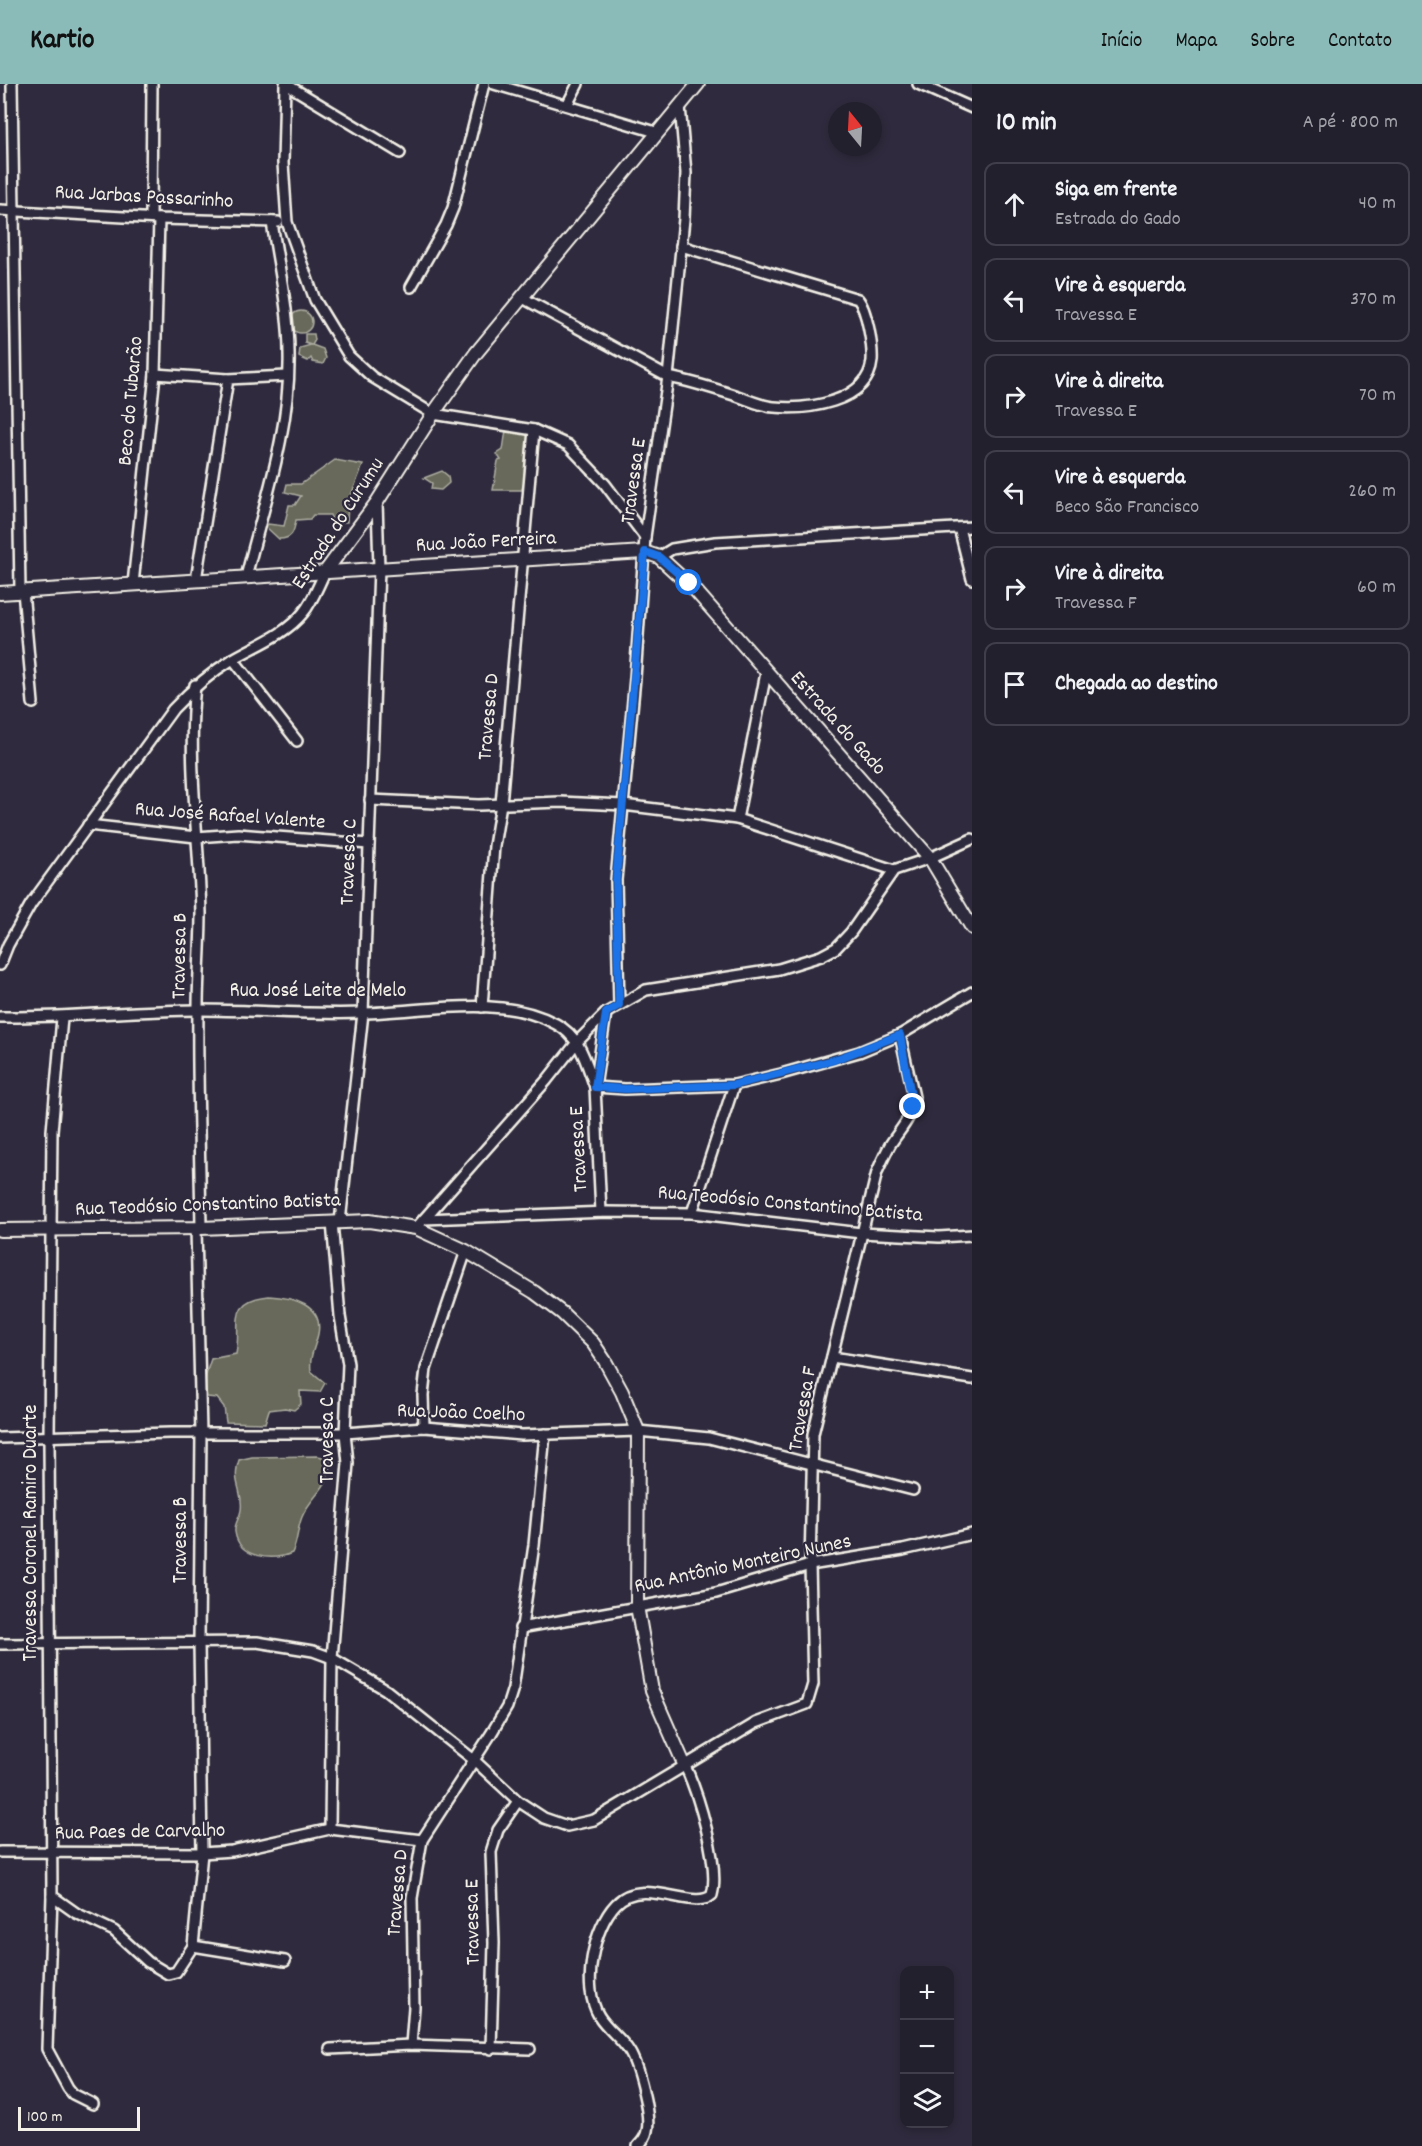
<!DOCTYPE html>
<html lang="pt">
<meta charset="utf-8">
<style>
body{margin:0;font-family:Dekko,sans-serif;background:#2f2d3a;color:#f1f3f6}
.controls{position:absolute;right:18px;bottom:18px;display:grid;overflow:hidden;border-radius:12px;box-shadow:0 3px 9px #0003}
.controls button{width:54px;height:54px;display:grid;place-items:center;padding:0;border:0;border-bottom:2px solid #403e4a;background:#23202e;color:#f1f3f6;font:30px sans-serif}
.compass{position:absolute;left:828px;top:18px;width:54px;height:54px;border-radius:50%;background:#23202e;box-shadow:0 3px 9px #0003;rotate:342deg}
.scale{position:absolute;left:18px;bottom:15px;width:122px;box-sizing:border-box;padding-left:6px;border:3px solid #f4f1e8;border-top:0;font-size:16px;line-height:21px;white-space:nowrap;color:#f4f1e8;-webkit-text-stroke:4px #2f2a3d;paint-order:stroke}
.stop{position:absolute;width:18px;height:18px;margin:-14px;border:4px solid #1a73e8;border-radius:50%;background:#fff}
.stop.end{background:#1a73e8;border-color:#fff;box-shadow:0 2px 6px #0008}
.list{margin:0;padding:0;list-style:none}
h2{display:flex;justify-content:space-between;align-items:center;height:78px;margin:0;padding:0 24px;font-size:26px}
h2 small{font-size:20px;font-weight:400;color:#a3a3aa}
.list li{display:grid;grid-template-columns:39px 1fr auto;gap:18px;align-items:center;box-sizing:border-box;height:84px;margin:0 12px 12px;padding:0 12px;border:2px solid #403e4a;border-radius:12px}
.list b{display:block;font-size:22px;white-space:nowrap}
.list p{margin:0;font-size:20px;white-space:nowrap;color:#a3a3aa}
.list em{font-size:20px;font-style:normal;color:#a3a3aa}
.icon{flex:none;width:33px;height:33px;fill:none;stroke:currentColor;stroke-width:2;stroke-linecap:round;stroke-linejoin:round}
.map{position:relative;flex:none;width:972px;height:2062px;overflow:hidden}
header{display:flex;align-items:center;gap:36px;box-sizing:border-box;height:84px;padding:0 30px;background:#8bbbb9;color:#111}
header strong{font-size:28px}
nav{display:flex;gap:33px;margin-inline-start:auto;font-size:21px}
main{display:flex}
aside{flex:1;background:#23202e}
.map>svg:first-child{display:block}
.green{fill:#67695a;stroke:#aeada1;stroke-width:1.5}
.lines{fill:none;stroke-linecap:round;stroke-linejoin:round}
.minor-casing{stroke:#f4f1e8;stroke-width:14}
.tertiary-casing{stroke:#f4f1e8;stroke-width:16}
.minor{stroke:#2f2a3d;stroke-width:9}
.tertiary{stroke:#2f2a3d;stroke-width:12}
.route{stroke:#1a73e8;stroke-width:8}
.labels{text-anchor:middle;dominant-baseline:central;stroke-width:4.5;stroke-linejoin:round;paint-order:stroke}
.street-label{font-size:21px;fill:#f4f1e8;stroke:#2f2a3d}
</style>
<header>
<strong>Kartio</strong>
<nav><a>Início</a><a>Mapa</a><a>Sobre</a><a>Contato</a></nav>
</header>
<main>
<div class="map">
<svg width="972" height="2062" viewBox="0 0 972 2062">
<rect width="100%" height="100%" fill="#2f2a3d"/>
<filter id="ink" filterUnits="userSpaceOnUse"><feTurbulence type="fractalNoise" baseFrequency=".0167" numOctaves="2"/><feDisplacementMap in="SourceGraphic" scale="12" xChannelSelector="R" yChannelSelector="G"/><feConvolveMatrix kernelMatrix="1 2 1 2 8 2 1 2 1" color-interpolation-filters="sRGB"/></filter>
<g filter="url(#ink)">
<g class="green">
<circle cx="301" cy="238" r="11"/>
<polygon points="305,250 314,250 315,256 312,261 323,265 326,274 323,280 313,278 311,274 308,277 299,273 300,264 311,261 305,259"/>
<polygon points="506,346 530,350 524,390 528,392 527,400 523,401 522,406 493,406 498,377 501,376 497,370 503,366"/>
<path d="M335 376 363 381 348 419 347 438H333L330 431H313L310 435 296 436C294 448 292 455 279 455L266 443 268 440 284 442 289 421H295L301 412 285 408 287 400H301Z"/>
<polygon points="442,387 448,392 449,399 441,406 431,405 432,399 424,394"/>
<path d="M269 1212C292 1213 324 1221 318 1250 315 1264 309 1272 311 1287L325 1299 320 1308 300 1307 301 1320 294 1326 285 1324 269 1326 265 1339 226 1338 224 1323 217 1314 207 1313C203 1299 206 1289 211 1275L236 1270C242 1240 226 1216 269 1212Z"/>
<path d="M318 1372 331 1375C331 1405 312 1409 302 1433 297 1445 298 1457 292 1469 273 1477 239 1475 235 1448 234 1439 240 1434 241 1426 244 1407 231 1398 239 1376L252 1373Z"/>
</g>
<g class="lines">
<g class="minor-casing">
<g id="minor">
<polyline points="12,0 20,507"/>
<polyline points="285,0 283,79 287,138 315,216 349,272 372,293 433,330 534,346 568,361 605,400 645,453"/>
<polyline points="286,0 400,69"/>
<polyline points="494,0 656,48"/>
<polyline points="918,0 972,24"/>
<polyline points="567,21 578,0"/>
<polyline points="0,126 159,135 278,138"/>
<polyline points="151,134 152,0"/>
<polyline points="411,203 446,141 453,124 484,0"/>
<path d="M521 213 668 293C690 297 712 304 734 311 747 315 760 322 774 323 806 326 868 319 872 277 873 262 867 226 858 215L681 162"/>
<polyline points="155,290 228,295"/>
<polyline points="959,444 972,495"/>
<polyline points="659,473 672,465 715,458 972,443"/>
<path d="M246 493C264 420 291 344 289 269 289 225 278 181 272 138"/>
<polyline points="196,496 228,295 287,292"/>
<polyline points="133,500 155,290 159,135"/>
<polyline points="23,507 33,619"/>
<polyline points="233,575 297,657"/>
<path d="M195 601C187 677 199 752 201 829 201 861 198 893 198 925 197 998 200 1071 201 1144"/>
<polyline points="370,716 479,721 560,718 623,721 737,735 894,786"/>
<polyline points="737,735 766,589"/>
<polyline points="88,741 196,753 238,750 369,760"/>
<path d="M0 881 8 861 31 820 173 625C191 606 210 589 233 575 257 561 285 551 303 529 313 517 318 502 325 488"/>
<polyline points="619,921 616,796 635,594 645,453 668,293 684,135 686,89 680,22"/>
<polyline points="482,923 494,762 501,720 534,346"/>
<path d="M0 933C67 934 133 926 200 926 254 926 309 931 363 929 425 928 499 909 556 940 581 953 586 979 595 1003"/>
<polyline points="62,934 52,1047 49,1353 52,1812 47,1965 68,2004 73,2010 93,2020"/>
<polyline points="595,1003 625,1005 734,1001 781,990 859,968 900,951 972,908"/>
<polyline points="601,1128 595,1003 606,929"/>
<polyline points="692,1129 734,1001"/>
<polyline points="424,1135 607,1128 692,1129 861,1149 939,1153 972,1151"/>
<polyline points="340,1138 363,929 379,484 377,418"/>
<polyline points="416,1144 547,996 578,957 606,929 646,906 779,885 821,872 836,864 851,848 894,786 930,774 972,755"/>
<polyline points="832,1273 972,1295"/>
<polyline points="424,1343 423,1311 426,1285 466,1167"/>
<polyline points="0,1354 170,1349 345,1349 424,1343 522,1351 638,1347 709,1354 913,1406"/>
<polyline points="520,1544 716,1509 810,1481 903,1466 972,1450"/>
<path d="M0 1560 257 1558 313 1567 332 1574 386 1606 474 1676 518 1717 544 1734 567 1742 594 1736 756 1639 807 1620 813 1600 810 1481 813 1350 877 1088C881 1079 885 1070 890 1061 900 1045 913 1034 914 1013L900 951"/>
<polyline points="330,1745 332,1574 348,1379 345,1349 348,1280 340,1232 332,1138"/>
<polyline points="0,1768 202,1769 232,1767 330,1745 422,1756"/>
<polyline points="52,1812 76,1829 114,1847 148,1878 168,1890 176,1888 193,1862"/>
<polyline points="193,1862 202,1769 199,1557 201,1349 196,1144"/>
<polyline points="193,1862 285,1877"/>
<polyline points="411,1961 414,1923 412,1814 422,1756 491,1650 507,1623 513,1604 534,1461 545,1350"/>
<polyline points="330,1965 411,1961 530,1965"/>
<polyline points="491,1965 494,1859 491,1768 498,1746 518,1717"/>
<path d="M638 2062C642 2058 646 2053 647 2047 651 2031 638 1981 629 1967 621 1954 607 1945 599 1932 581 1903 593 1844 616 1820 643 1791 694 1828 712 1811 720 1781 698 1708 684 1680"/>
</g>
</g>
<g class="tertiary-casing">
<g id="tertiary">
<polyline points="325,488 377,418 433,330 476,269 698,0"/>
<polyline points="0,509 644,468 659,473 695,506 930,774 972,844"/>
<polyline points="0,1146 201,1144 369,1137 416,1144 466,1167 534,1208 562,1229 593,1259 605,1277 622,1308 638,1347 637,1522 652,1607 684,1680"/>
</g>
</g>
<use href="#minor" class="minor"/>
<use href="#tertiary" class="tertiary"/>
</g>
</g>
<g class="lines" filter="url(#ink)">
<polyline class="route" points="689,499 659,473 645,468 616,796 619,921 606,929 595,1003 625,1005 734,1001 834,976 900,951 913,1023"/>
</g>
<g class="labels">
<g class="street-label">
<text transform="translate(144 114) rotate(3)">Rua Jarbas Passarinho</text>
<text transform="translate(132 317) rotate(-85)">Beco do Tubarão</text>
<text transform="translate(635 397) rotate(-82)">Travessa E</text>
<text transform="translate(339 440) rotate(-57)">Estrada do Curumu</text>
<text transform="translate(486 459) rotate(-3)">Rua João Ferreira</text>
<text transform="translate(490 633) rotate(-85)">Travessa D</text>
<text transform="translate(837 640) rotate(48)">Estrada do Gado</text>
<text transform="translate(230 733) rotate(4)">Rua José Rafael Valente</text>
<text transform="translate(350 778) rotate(-88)">Travessa C</text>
<text transform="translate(181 872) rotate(-89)">Travessa B</text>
<text x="318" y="908">Rua José Leite de Melo</text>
<text transform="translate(580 1065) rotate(-93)">Travessa E</text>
<text transform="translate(790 1121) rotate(5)">Rua Teodósio Constantino Batista</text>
<text transform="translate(208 1122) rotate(-2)">Rua Teodósio Constantino Batista</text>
<text transform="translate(804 1325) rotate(-80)">Travessa F</text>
<text transform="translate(461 1330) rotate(2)">Rua João Coelho</text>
<text transform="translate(329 1356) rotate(-90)">Travessa C</text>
<text transform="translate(32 1449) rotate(-90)">Travessa Coronel Ramiro Duarte</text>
<text transform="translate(182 1456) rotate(-90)">Travessa B</text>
<text transform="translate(743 1481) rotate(-12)">Rua Antônio Monteiro Nunes</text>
<text transform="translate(140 1749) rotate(-1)">Rua Paes de Carvalho</text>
<text transform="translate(399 1809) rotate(-85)">Travessa D</text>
<text transform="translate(474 1838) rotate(-91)">Travessa E</text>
</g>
</g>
</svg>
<div class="controls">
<button>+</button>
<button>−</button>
<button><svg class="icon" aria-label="layers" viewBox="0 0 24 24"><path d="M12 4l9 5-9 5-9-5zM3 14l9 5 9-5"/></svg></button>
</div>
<svg class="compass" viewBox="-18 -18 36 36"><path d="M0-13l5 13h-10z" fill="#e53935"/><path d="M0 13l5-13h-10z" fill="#a3a3aa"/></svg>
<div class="scale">100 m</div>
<div class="stop" style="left:689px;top:499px"></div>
<div class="stop end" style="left:913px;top:1023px"></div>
</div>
<aside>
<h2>10 min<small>A pé · 800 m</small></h2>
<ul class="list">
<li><svg class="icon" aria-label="ahead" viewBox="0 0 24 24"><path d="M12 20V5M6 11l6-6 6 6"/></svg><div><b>Siga em frente</b><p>Estrada do Gado</p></div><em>40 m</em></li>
<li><svg class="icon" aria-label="left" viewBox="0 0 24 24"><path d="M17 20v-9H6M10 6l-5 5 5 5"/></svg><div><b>Vire à esquerda</b><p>Travessa E</p></div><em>370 m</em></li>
<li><svg class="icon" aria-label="right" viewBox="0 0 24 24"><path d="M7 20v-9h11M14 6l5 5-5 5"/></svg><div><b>Vire à direita</b><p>Travessa E</p></div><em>70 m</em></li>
<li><svg class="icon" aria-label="left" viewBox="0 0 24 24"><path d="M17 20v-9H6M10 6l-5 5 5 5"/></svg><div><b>Vire à esquerda</b><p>Beco São Francisco</p></div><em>260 m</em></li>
<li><svg class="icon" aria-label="right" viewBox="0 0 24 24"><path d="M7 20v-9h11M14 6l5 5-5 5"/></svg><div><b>Vire à direita</b><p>Travessa F</p></div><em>60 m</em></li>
<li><svg class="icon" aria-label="arrive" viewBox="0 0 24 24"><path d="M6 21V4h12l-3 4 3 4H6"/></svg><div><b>Chegada ao destino</b></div></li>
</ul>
</aside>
</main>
